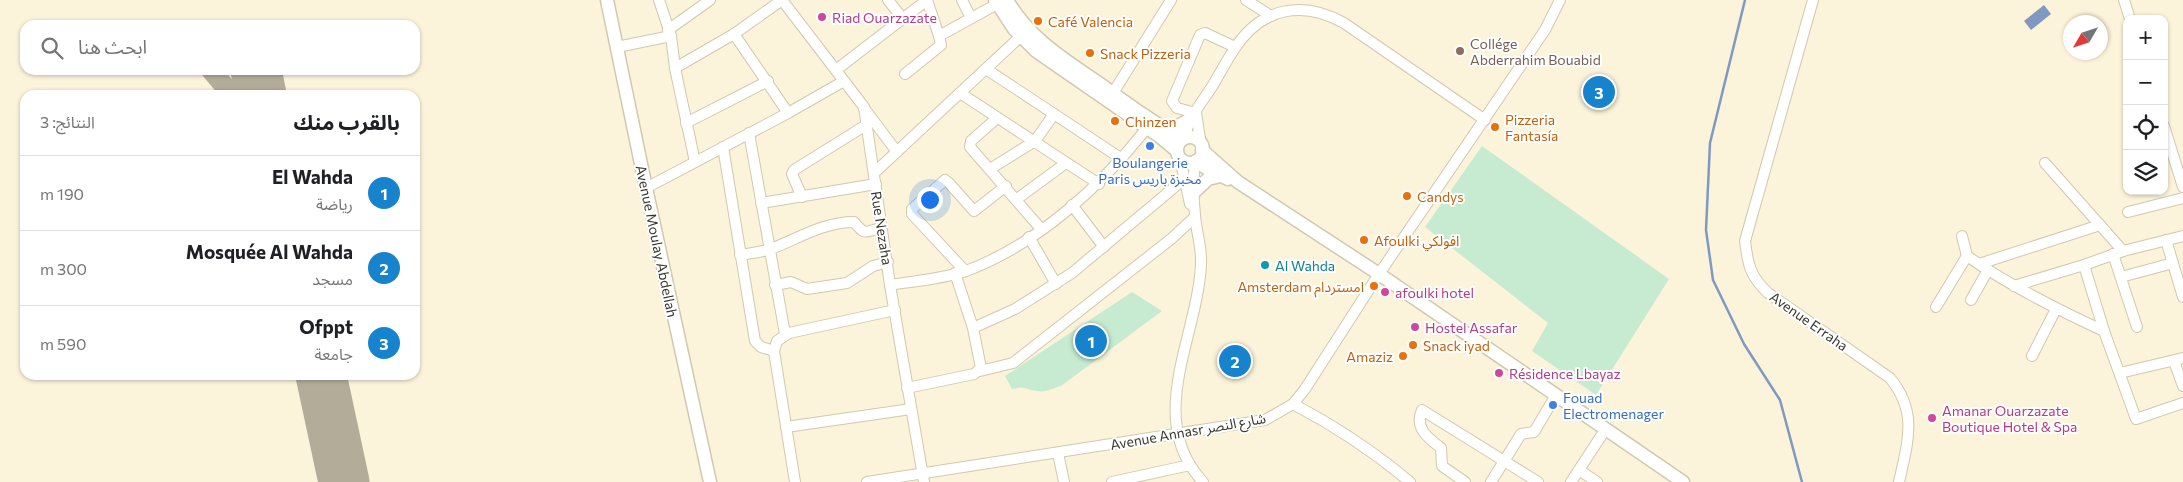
<!DOCTYPE html>
<html lang="ar">
<meta charset="utf-8">
<style>
body{margin:0;font-family:Commissioner,"Noto Sans Arabic",sans-serif;background:#f2f2f2;color:#202124;direction:rtl}
.controls{position:absolute;right:15px;top:15px;display:grid;overflow:hidden;border-radius:10px;box-shadow:0 1px 4px #0004}
.controls button{width:45px;height:45px;display:grid;place-items:center;padding:0;border:0;border-bottom:1px solid #e0e0e0;background:#fff;color:#202124;font:25px sans-serif}
.compass{position:absolute;left:2063px;top:15px;width:45px;height:45px;border-radius:50%;background:#fff;box-shadow:0 1px 4px #0004;rotate:231deg}
.you{position:absolute;left:929px;top:199px;width:18px;height:18px;margin:-12px;border:4px solid #fff;border-radius:50%;background:#1a73e8;box-shadow:0 0 0 8px #1a73e833}
.badge{display:grid;place-items:center;width:32px;height:32px;border-radius:50%;background:#1883cd;color:#fff;font-size:16px;font-weight:700}
.pin{position:absolute;translate:-50% -50%;border:2px solid #fff;box-shadow:0 1px 5px #0006}
.list{margin:0;padding:0;list-style:none}
h2{display:flex;justify-content:space-between;align-items:center;height:65px;margin:0;padding:0 20px;font-size:21px}
h2 small{font-size:16px;font-weight:400;color:#757577}
.list li{display:grid;grid-template-columns:32px 1fr auto;gap:15px;align-items:center;box-sizing:border-box;height:75px;padding:0 20px;border-top:1px solid #e0e0e0}
.list b{display:block;font-size:19px;white-space:nowrap}
.list p{margin:0;font-size:16px;white-space:nowrap;color:#757577}
.list em{font-size:16px;font-style:normal;color:#757577}
.icon{flex:none;width:28px;height:28px;fill:none;stroke:currentColor;stroke-width:2;stroke-linecap:round;stroke-linejoin:round}
.map{position:relative;flex:none;width:2183px;height:482px;overflow:hidden;direction:ltr}
.search{position:absolute;background:#fff;box-shadow:0 1px 4px #0004;left:20px;top:20px;width:400px;height:55px;display:flex;align-items:center;gap:12px;box-sizing:border-box;padding:0 18px;border-radius:15px;color:#757577;font-size:19px}
.panel{position:absolute;background:#fff;box-shadow:0 1px 4px #0004;left:20px;top:90px;width:400px;height:290px;border-radius:15px;direction:rtl}
.map>svg:first-child{display:block}
.green{fill:#c7ebd0}
.water{fill:#8099c1}
.lines{fill:none;stroke-linecap:round;stroke-linejoin:round}
.stream{stroke:#8099c1;stroke-width:2.5}
.taxiway{stroke:#b2ac99;stroke-width:20}
.runway{stroke:#b2ac99;stroke-width:51}
.minor-casing{stroke:#d0c9b0;stroke-width:12}
.major-casing{stroke:#d0c9b0;stroke-width:15}
.minor{stroke:#fff;stroke-width:10}
.major{stroke:#fff;stroke-width:12}
.hotel-dot{fill:#d1479c;stroke:#fff;stroke-width:2}
.food-dot{fill:#e8710a;stroke:#fff;stroke-width:2}
.education-dot{fill:#8d6e63;stroke:#fff;stroke-width:2}
.shop-dot{fill:#3f7fe0;stroke:#fff;stroke-width:2}
.culture-dot{fill:#0f9aa8;stroke:#fff;stroke-width:2}
.labels{text-anchor:middle;dominant-baseline:central;stroke-width:4;stroke-linejoin:round;paint-order:stroke}
.hotel-label{font-size:14px;fill:#b23c85;stroke:#fff;text-anchor:start}
.food-label{font-size:14px;fill:#c56008;stroke:#fff;text-anchor:start}
.education-label{font-size:14px;fill:#785e54;stroke:#fff;text-anchor:start}
.shop-label{font-size:14px;fill:#366cbe;stroke:#fff}
.street-label{font-size:14px;fill:#3a372e;stroke:#fff}
.culture-label{font-size:14px;fill:#0d838f;stroke:#fff;text-anchor:start}
</style>
<div class="map">
<svg width="2183" height="482" viewBox="0 0 2183 482">
<rect width="100%" height="100%" fill="#fbf3da"/>
<g class="green">
<polygon points="1482,146 1669,279 1596,395 1532,351 1548,323 1425,227"/>
<path d="M1132 292 1162 311 1061 386C1054 388 1045 393 1037 391 1024 389 1026 386 1012 389L1005 376Z"/>
</g>
<polygon class="water" points="2044,5 2051,14 2031,30 2024,21"/>
<g class="lines">
<polyline class="stream" points="1745,0 1710,143 1706,230 1713,280 1744,344 1780,400 1802,482"/>
<g class="taxiway">
<polyline points="211,70 232,95"/>
<polyline points="266,95 271,79 269,70"/>
</g>
<g class="runway">
<polyline points="256,70 261,95"/>
<polyline points="321,375 344,482"/>
</g>
<g class="minor-casing">
<g id="minor">
<polyline points="659,0 671,36 675,68 695,162"/>
<polyline points="782,0 864,107 890,285 924,482"/>
<polyline points="888,0 903,19"/>
<polyline points="927,0 939,36 997,4"/>
<polyline points="962,0 971,18"/>
<polyline points="1246,0 1271,16"/>
<path d="M1813 0 1745 241C1748 265 1750 276 1768 293L1890 378C1918 412 1908 441 1899 482"/>
<polyline points="2124,0 2130,19"/>
<polyline points="668,30 710,0"/>
<polyline points="734,34 788,113"/>
<polyline points="617,47 671,36"/>
<polyline points="675,68 734,34 782,0"/>
<polyline points="986,69 1122,159"/>
<polyline points="836,70 927,0"/>
<polyline points="905,74 941,45 939,36"/>
<polyline points="960,93 1099,184"/>
<polyline points="1113,93 1171,0"/>
<polyline points="864,108 897,152"/>
<polyline points="1196,113 1177,108 1172,101 1200,35 1205,33 1235,47"/>
<polyline points="1196,113 1201,145"/>
<polyline points="997,118 971,141 970,147 1041,229"/>
<polyline points="686,123 768,81"/>
<polyline points="2164,126 2183,187"/>
<polyline points="749,133 785,334"/>
<path d="M1185 138C1187 119 1203 101 1213 85 1220 73 1227 60 1235 48 1262 7 1303 0 1344 23L1485 120"/>
<polyline points="723,147 755,341 761,347 774,351"/>
<polyline points="1180,158 1190,204"/>
<path d="M1195 162C1193 179 1193 197 1195 215 1196 231 1202 247 1201 264 1198 336 1144 419 1203 482"/>
<polyline points="2045,163 2123,251"/>
<polyline points="990,169 1035,141 1054,114"/>
<polyline points="874,173 1020,37"/>
<polyline points="646,188 788,113 844,81"/>
<polyline points="802,197 792,174 794,170 866,125"/>
<polyline points="1017,199 1066,163"/>
<polyline points="761,203 876,184"/>
<polyline points="1072,205 1104,247"/>
<polyline points="2128,212 2183,198"/>
<path d="M1962 236 1967 256C2010 286 2056 309 2104 331"/>
<polyline points="1029,237 1056,284"/>
<polyline points="2166,240 2183,297"/>
<polyline points="2113,254 2137,327"/>
<path d="M740 255C751 253 762 252 771 249 799 238 824 222 854 222 866 236 864 232 881 228"/>
<polyline points="1979,264 2100,225"/>
<polyline points="2084,265 2104,331 2136,419 2183,403"/>
<polyline points="965,271 912,214 912,209 945,180 949,183 974,211 1006,186"/>
<polyline points="2121,277 2173,263"/>
<polyline points="775,285 791,282 807,289 847,283 873,266 888,262"/>
<path d="M890 285C915 281 942 279 966 271 1038 244 1100 187 1147 128"/>
<polyline points="2014,286 2084,265 2123,251 2183,236"/>
<polyline points="1971,300 1988,270"/>
<polyline points="1936,307 1967,256"/>
<polyline points="973,328 1015,309 1072,273 1183,180"/>
<polyline points="2032,356 2056,309"/>
<polyline points="2174,361 2183,386"/>
<polyline points="980,371 1013,363 1171,239 1195,217"/>
<polyline points="2120,373 2183,358"/>
<polyline points="907,388 974,374 981,368 973,328 955,273"/>
<path d="M1293 404C1335 426 1373 451 1410 482"/>
<polyline points="786,427 911,409"/>
<polyline points="1058,453 1064,482"/>
<polyline points="1579,470 1597,482"/>
<polyline points="795,482 774,351 777,341 789,333 895,310"/>
<polyline points="867,482 1265,420 1293,404 1305,389 1379,274 1545,30 1560,0"/>
<polyline points="1112,482 1190,465"/>
<path d="M1465 482 1442 466 1441 448C1428 438 1414 428 1422 410L1538 482"/>
<polyline points="1491,482 1521,434 1534,432 1556,395"/>
<polyline points="1571,482 1605,430"/>
</g>
</g>
<g class="major-casing">
<g id="major">
<polyline points="607,0 646,188 710,482"/>
<polyline points="995,0 1014,29 1036,51 1159,136 1177,151"/>
<path d="M1007 0C1029 39 1067 61 1103 86 1129 105 1155 124 1183 139"/>
<polyline points="1162,127 1178,126 1192,118"/>
<circle cx="1190" cy="150" r="13"/>
<polyline points="1202,150 1238,182 1379,274 1683,482"/>
<polyline points="1196,161 1212,172 1228,179"/>
<polyline points="1193,193 1208,179 1220,176"/>
</g>
</g>
<use href="#minor" class="minor"/>
<use href="#major" class="major"/>
</g>
<g class="hotel-dot">
<circle cx="822" cy="17" r="5"/>
<circle cx="1385" cy="292" r="5"/>
<circle cx="1415" cy="327" r="5"/>
<circle cx="1499" cy="373" r="5"/>
<circle cx="1932" cy="418" r="5"/>
</g>
<g class="food-dot">
<circle cx="1038" cy="21" r="5"/>
<circle cx="1090" cy="53" r="5"/>
<circle cx="1115" cy="121" r="5"/>
<circle cx="1495" cy="127" r="5"/>
<circle cx="1407" cy="196" r="5"/>
<circle cx="1364" cy="240" r="5"/>
<circle cx="1374" cy="286" r="5"/>
<circle cx="1413" cy="345" r="5"/>
<circle cx="1403" cy="356" r="5"/>
</g>
<circle class="education-dot" cx="1460" cy="51" r="5"/>
<g class="shop-dot">
<circle cx="1150" cy="146" r="5"/>
<circle cx="1553" cy="405" r="5"/>
</g>
<circle class="culture-dot" cx="1265" cy="265" r="5"/>
<g class="labels">
<g class="hotel-label">
<text x="832" y="17">Riad Ouarzazate</text>
<text x="1395" y="292">afoulki hotel</text>
<text x="1425" y="327">Hostel Assafar</text>
<text x="1509" y="373">Résidence Lbayaz</text>
<text x="1942" y="410">Amanar Ouarzazate<tspan x="1942" dy="16">Boutique Hotel &amp; Spa</tspan></text>
</g>
<g class="food-label">
<text x="1048" y="21">Café Valencia</text>
<text x="1100" y="53">Snack Pizzeria</text>
<text x="1505" y="119">Pizzeria<tspan x="1505" dy="16">Fantasía</tspan></text>
<text x="1125" y="121">Chinzen</text>
<text x="1417" y="196">Candys</text>
<text x="1374" y="240">Afoulki افولكي</text>
<text x="1364" y="286" text-anchor="end">Amsterdam امستردام</text>
<text x="1423" y="345">Snack iyad</text>
<text x="1393" y="356" text-anchor="end">Amaziz</text>
</g>
<g class="education-label">
<text x="1470" y="43">Collége<tspan x="1470" dy="16">Abderrahim Bouabid</tspan></text>
</g>
<g class="shop-label">
<text x="1150" y="162">Boulangerie<tspan x="1150" dy="16">Paris مخبزة باريس</tspan></text>
<text x="1563" y="397" text-anchor="start">Fouad<tspan x="1563" dy="16">Electromenager</tspan></text>
</g>
<g class="street-label">
<text transform="translate(882 228) rotate(81)">Rue Nezaha</text>
<text transform="translate(657 241) rotate(78)">Avenue Moulay Abdellah</text>
<text transform="translate(1809 321) rotate(35)">Avenue Erraha</text>
<text transform="translate(1188 431) rotate(-10)">Avenue Annasr شارع النصر</text>
</g>
<g class="culture-label">
<text x="1275" y="265">Al Wahda</text>
</g>
</g>
</svg>
<div class="controls">
<button>+</button>
<button>−</button>
<button><svg class="icon" aria-label="locate" viewBox="0 0 24 24"><circle cx="12" cy="12" r="6"/><path d="M12 2v4M12 18v4M2 12h4M18 12h4"/></svg></button>
<button><svg class="icon" aria-label="layers" viewBox="0 0 24 24"><path d="M12 4l9 5-9 5-9-5zM3 14l9 5 9-5"/></svg></button>
</div>
<svg class="compass" viewBox="-18 -18 36 36"><path d="M0-13l5 13h-10z" fill="#e53935"/><path d="M0 13l5-13h-10z" fill="#757577"/></svg>
<div class="you"></div>
<div class="pin badge" style="left:1091px;top:341px">1</div>
<div class="pin badge" style="left:1235px;top:361px">2</div>
<div class="pin badge" style="left:1599px;top:92px">3</div>
<div class="search"><svg class="icon" aria-label="search" viewBox="0 0 24 24"><circle cx="10" cy="10" r="6"/><path d="M15 15l6 6"/></svg>ابحث هنا</div>
<section class="panel">
<h2>بالقرب منك<small>النتائج: 3</small></h2>
<ul class="list">
<li><span class="badge">1</span><div><b>El Wahda</b><p>رياضة</p></div><em>190 m</em></li>
<li><span class="badge">2</span><div><b>Mosquée Al Wahda</b><p>مسجد</p></div><em>300 m</em></li>
<li><span class="badge">3</span><div><b>Ofppt</b><p>جامعة</p></div><em>590 m</em></li>
</ul>
</section>
</div>
